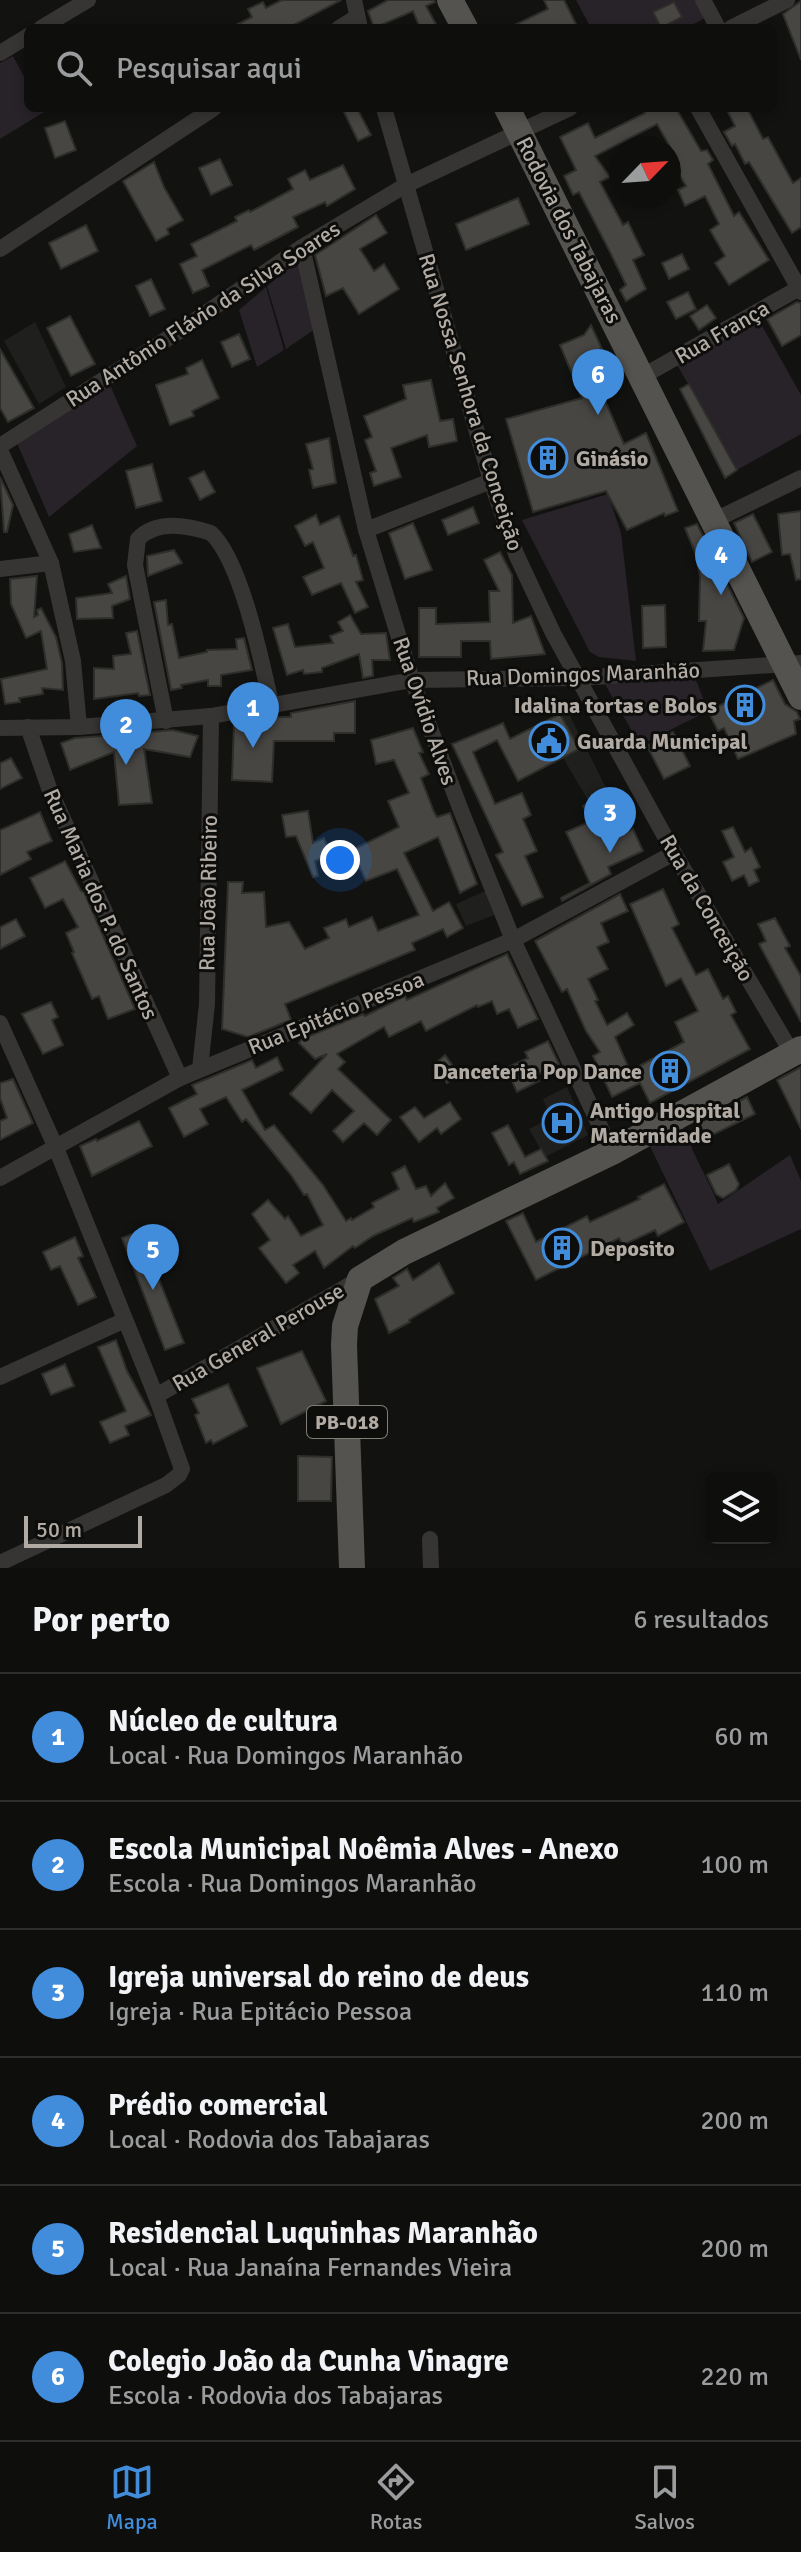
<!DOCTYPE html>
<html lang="pt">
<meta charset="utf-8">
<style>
body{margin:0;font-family:Signika,sans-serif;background:#1c1c1b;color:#f1f3f6}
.controls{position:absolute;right:24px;bottom:24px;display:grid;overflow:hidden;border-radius:12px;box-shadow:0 4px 12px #0003}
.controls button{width:72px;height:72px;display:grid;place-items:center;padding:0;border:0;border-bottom:2px solid #2e2e2e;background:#0e0e0d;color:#f1f3f6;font:40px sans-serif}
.compass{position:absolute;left:609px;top:136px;width:72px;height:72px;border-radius:50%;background:#0e0e0d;box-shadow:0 4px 12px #0003;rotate:65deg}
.scale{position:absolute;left:24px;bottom:20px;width:118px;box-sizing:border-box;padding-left:8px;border:4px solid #b1aba4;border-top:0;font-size:22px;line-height:28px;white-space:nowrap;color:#b1aba4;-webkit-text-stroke:6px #0d0d0c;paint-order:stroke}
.you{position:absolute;left:340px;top:860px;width:28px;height:28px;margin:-20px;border:6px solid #fff;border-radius:50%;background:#1a73e8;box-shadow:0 0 0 12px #1a73e833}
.badge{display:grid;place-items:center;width:52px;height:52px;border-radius:50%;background:#418ddb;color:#fff;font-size:26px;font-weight:700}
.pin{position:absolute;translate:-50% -66px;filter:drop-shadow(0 2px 4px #0008)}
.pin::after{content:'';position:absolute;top:42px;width:28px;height:24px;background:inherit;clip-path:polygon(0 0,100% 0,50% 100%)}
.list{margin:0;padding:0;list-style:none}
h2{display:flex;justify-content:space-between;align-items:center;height:104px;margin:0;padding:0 32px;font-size:34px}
h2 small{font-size:26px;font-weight:400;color:#9b9c9d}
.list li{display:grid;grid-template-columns:52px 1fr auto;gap:24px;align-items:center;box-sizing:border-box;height:128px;padding:0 32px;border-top:2px solid #2e2e2e}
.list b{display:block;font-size:30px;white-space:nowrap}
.list p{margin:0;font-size:26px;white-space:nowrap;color:#9b9c9d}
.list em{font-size:26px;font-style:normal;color:#9b9c9d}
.icon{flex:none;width:44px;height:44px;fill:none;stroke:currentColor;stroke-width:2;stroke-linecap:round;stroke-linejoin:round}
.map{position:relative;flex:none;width:801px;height:1568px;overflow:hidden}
.search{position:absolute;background:#0e0e0d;box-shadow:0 4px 12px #0003;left:24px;right:24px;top:24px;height:88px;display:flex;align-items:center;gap:20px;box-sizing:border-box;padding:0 28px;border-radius:12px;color:#9b9c9d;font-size:30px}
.sheet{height:872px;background:#0e0e0d}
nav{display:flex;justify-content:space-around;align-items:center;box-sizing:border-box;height:112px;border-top:2px solid #2e2e2e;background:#0e0e0d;font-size:22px;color:#9b9c9d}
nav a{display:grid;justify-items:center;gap:4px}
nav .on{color:#418ddb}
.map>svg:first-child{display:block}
.built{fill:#1f1f1d}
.green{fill:#282229}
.building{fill:#474643;stroke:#2e2e2b;stroke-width:2}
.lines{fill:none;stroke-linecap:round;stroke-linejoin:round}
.street{stroke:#373533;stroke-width:16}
.primary{stroke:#55534f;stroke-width:26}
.labels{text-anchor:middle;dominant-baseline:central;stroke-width:6;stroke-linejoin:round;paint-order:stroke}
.shield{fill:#0d0d0c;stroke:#807c76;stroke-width:2}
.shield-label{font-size:20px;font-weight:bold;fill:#b1aba4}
.street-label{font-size:22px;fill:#b1aba4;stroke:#0d0d0c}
.poi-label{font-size:22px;font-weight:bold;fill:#b1aba4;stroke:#0d0d0c;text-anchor:start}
</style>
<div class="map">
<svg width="801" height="1568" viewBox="0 0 801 1568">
<rect width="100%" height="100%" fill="#121211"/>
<g class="built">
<polygon points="35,322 66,387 39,404 4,341"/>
<polygon points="567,710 608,792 589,802 562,756 515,737"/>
<polygon points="485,891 497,914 466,926 456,904"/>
<polygon points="567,1087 588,1135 545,1157 529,1129 551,1118 543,1099"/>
</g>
<g class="green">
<polygon points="576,0 698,0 707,17 686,28 591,28"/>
<polygon points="13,56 28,84 28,108 41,108 44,112 0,139 0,63"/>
<polygon points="302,258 318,327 286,349 267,286"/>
<polygon points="266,287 284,350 257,367 239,310"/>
<polygon points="757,317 801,395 801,434 737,470 676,363"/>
<polygon points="110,385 137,446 49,517 17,443"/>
<polygon points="608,494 621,533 636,661 599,657 590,652 522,520"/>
<polygon points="602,679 696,680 708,711 640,745"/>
<path d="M682 1123C691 1152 707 1176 718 1204L790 1155 801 1181V1229L710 1271 647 1140Z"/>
</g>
<g class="building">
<polygon points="282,0 341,0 288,28 230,28 252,17 248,9 263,2 266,8"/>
<polygon points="388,0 434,0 435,2 426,6 438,28 420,28 413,11 374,28 368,11"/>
<polygon points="544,0 564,0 578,28 508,28 548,9"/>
<polygon points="801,1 801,60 783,14"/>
<polygon points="674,2 682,17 661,28 653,12"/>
<polygon points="342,108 357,108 371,135 358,141"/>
<polygon points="643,108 676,108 701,151 707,150 713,160 708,164 734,216 739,212 769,260 729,285 715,263 725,256 710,230 719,224 705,196 685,206 678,190 686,186 674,166 679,163 657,124 595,156 610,177 600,182 623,225 628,222 644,255 633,260 646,289 626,301 620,290 626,285 611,254 579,192 573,195 564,176 576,170 560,137 588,123 595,138 645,113"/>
<polygon points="726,108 747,108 763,139 768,137 793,183 801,178 801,227 792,233 749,162 745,164 735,144 732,146 724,132 735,126"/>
<polygon points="65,121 76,150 55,158 45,128"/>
<polygon points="220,159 232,185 211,195 199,168"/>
<polygon points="154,162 164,187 183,220 167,229 169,234 156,241 123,181"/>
<polygon points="343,165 355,189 327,206 325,202 293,217 298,227 283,235 254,250 251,245 202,270 209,286 193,293 180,264 197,256 191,244 237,221 235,217 249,210 250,212 293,189 288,179 305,170 310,180"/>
<polygon points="518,198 529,224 466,250 456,224"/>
<polygon points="376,215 387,233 360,249 374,271 384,264 399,289 359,314 343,288 326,296 315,255"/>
<polygon points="86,225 98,251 61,269 49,243"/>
<polygon points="682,254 689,269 669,279 662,263"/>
<polygon points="151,279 165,309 150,316 136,286"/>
<polygon points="688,292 696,309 676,319 667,302"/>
<polygon points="797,302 801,303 801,335 782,346 767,319"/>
<polygon points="707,305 716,318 699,330 690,316"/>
<polygon points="70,316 95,364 71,376 47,328"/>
<polygon points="591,325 602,349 598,350 617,390 603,396 620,435 624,444 646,433 678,511 665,516 664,513 627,530 606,491 533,512 506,419 582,398 560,345 584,335"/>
<polygon points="239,334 250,359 232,367 221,342"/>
<polygon points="0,349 34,408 8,422 0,408"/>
<polygon points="202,360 219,398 192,411 194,416 170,425 156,385 188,374 186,368"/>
<polygon points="431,380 440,421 453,419 457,441 429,447 427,435 391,448 401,477 374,486 370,473 376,471 365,440 372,437 364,416 406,399 403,385"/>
<polygon points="689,384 737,470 725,478 680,389"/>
<polygon points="329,438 336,483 313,488 309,470 313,469 306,444"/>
<polygon points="152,464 162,501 136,508 126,471"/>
<polygon points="204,471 215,492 200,500 189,478"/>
<polygon points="0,477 13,505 7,532 4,532"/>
<polygon points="473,507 479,523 448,535 442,520"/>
<polygon points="801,511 801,579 796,580 790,554 782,555 778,514"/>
<polygon points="753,514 772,552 752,562 734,523"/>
<polygon points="316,515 320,525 339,516 353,556 356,555 363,580 356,582 368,607 355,613 341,583 312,595 303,577 324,568 313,542 305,546 295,526"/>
<polygon points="413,523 432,570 405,579 389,533"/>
<polygon points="697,524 744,618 734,650 703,651 706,621 699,621 700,577 696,555 685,528"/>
<polygon points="92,525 101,548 74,552 69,534"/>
<polygon points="174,550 182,563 148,576 147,556"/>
<polygon points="500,552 512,575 513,623 531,616 545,654 491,659 490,641 461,641 461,657 419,657 419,608 436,608 436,624 490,622 489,591 499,591 484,560"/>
<polygon points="37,576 34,617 38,615 37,610 41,608 56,637 62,663 63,690 42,688 43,694 19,698 20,702 5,704 1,679 47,669 41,631 26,638 11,604 10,579"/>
<polygon points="126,576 130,599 112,606 113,618 77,619 76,598 112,593 108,584"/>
<polygon points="166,600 168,625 172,624 179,658 207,652 207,650 237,649 236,639 244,638 252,670 221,675 221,686 208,686 208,680 181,685 182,688 171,690 154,602"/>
<polygon points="665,605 666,647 643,648 642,606"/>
<polygon points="350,615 361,634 386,633 390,660 372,660 373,676 363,678 359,654 322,668 322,672 304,674 303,670 287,675 273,628 288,624 295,647 333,643 330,636 343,631 338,622"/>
<polygon points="137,631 150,695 139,696 138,693 94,699 94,668 114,669 113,656 131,654 126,633"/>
<polygon points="773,680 785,704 797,712 800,719 794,721 796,734 738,759 724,728 718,731 708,711"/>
<polygon points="355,701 355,733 334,733 334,741 274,741 272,782 232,780 234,723 268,717 291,717 291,713"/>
<polygon points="560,714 579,749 518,781 497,740 473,752 495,804 522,793 531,815 523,819 537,851 525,856 543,897 522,906 496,855 503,852 452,744 503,723 510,739"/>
<polygon points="413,728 423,752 419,753 429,774 421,778 434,812 437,817 450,813 477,884 460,893 438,837 404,853 433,911 449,902 463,928 447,937 443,929 412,943 415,950 285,1004 291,1020 248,1037 222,1029 228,882 243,882 242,893 264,892 266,927 289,922 305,949 329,938 324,928 346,919 349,927 372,917 378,931 419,915 397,869 366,881 352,850 399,827 388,801 409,793 394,760 376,764 371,740"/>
<polygon points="172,730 198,736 190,757 144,749 152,803 119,805 114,752 70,770 61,743 75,738 115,735 117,739 137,736 139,733"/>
<polygon points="673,732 690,766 664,779 647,746"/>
<polygon points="11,758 22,778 0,789 0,763"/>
<polygon points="616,788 623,802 590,819 583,806"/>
<polygon points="308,811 313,843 324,838 331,855 315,861 318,876 313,877 296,836 286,837 282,815"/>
<polygon points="40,812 52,841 27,852 31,859 0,875 0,830"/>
<polygon points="598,818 608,840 633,829 643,851 608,867 611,874 562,901 561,898 590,883 566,832"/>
<polygon points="733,827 745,852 751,848 760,867 754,870 759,881 749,886 744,875 732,881 723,862 734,857 722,831"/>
<polygon points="65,861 81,891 84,892 135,1009 108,1019 99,996 92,999 72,953 74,952 66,933 78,927 63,899 45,908 30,878"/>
<polygon points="663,889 679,924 672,928 696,975 708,969 723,999 728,996 736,1012 731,1015 750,1049 650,1103 640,1083 612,1097 593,1056 600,1052 586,1031 567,989 562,992 535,941 620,894 628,911 601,923 609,942 597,947 608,969 588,979 598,1000 595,1001 607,1025 627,1013 634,1025 615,1037 630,1071 684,1042 675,1022 698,1011 681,978 666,986 630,904"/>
<polygon points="775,918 790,946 785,948 801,976 801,1022 759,944 766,941 758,924"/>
<polygon points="16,919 25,936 0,949 0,927"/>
<polygon points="507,954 538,1019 518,1028 509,1009 497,1014 492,1001 478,1007 477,1005 426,1031 421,1021 389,1037 384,1027 337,1054 345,1062 338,1069 391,1120 377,1135 364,1123 343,1142 333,1131 354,1111 332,1090 311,1113 290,1094 327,1054 315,1059 299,1043 302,1039 363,1014 365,1016 405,996 407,1000"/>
<polygon points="51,1002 58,1017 52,1020 63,1045 43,1054 22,1014"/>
<polygon points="548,1041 559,1064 536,1075 539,1081 517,1092 506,1068 528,1058 525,1052"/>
<polygon points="445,1055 459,1074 447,1083 434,1065"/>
<polygon points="277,1057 283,1070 242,1090 265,1130 274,1125 323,1185 346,1221 351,1218 352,1220 374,1207 372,1203 399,1189 392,1173 405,1166 416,1189 426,1186 431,1196 445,1183 454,1198 437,1208 439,1212 414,1222 412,1218 373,1236 355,1248 353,1246 324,1268 315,1251 293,1265 299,1273 286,1283 259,1248 270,1240 252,1214 268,1200 285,1219 288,1216 301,1236 323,1225 307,1194 304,1195 291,1175 246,1119 242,1122 226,1097 200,1109 208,1124 184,1137 169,1108 197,1094 192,1085 252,1060 256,1068"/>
<polygon points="801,1067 801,1129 777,1080"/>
<polygon points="13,1079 33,1123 0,1140 0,1121 7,1118 0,1098 0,1083"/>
<polygon points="747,1097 755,1114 706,1138 699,1123"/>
<polygon points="450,1102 461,1119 441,1134 437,1128 419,1142 400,1117 415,1107 424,1118"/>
<polygon points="139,1121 152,1146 92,1176 80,1146 96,1139 97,1141"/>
<polygon points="508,1125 525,1157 541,1149 548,1161 520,1174 514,1162 509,1165 492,1133"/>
<polygon points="729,1164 739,1184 736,1190 723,1198 716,1194 707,1175"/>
<polygon points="664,1184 684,1222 658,1236 655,1230 623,1245 619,1238 536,1280 506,1221 523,1213 536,1242 587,1216 590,1222 640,1199 638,1197"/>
<polygon points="140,1231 184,1343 165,1350 122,1238"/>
<polygon points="75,1237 83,1256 78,1258 96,1297 78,1305 60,1266 51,1270 43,1252"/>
<polygon points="439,1263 454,1293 409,1320 410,1322 389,1333 375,1299 399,1286 393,1278 407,1269 413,1280"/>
<polygon points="116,1340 127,1371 151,1415 125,1426 129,1435 110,1443 100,1422 126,1411 98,1347"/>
<polygon points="302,1351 326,1401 281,1424 257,1368"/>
<polygon points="65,1364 74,1386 51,1395 42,1374"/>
<polygon points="228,1384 247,1426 213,1444 211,1440 206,1443 195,1415 199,1413 192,1399"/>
<polygon points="298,1456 332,1457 331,1501 298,1501"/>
</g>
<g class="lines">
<g class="street">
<polyline points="354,0 360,28"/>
<polyline points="703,0 718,28"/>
<polyline points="41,28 88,0"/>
<polyline points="339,28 357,17"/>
<polyline points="731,28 787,0"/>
<polyline points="0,53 28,36"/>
<polyline points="384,108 491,481 516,554 553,633 674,853 792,1053"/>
<polyline points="698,108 801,292"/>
<polyline points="302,247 366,530 412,680 460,808 513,940 612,1152"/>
<polyline points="0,249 214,108"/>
<polyline points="643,376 801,287"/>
<polyline points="0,446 181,330 302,247 406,185 570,108"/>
<polyline points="0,450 51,563 73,661 79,727"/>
<polyline points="715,520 801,478"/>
<polyline points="366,530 491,481"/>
<polyline points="0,569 51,563"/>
<path d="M166 721 135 565 138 539C156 520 187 525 211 533 242 562 262 664 272 707"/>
<polyline points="28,727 49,788 180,1078"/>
<polyline points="0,728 79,727 211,716 412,680 579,678 801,663"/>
<polyline points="0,1023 56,1148 156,1396 182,1469 179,1475 166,1485 0,1563"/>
<polyline points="200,1069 207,1004 211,716"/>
<polyline points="0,1178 180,1078 513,940 674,853"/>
<polyline points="0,1377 125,1320"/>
<polyline points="156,1396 360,1279"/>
<polyline points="430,1539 431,1568"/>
</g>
<g class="primary">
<polyline points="450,0 465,28"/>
<polyline points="507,108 801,697"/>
<polyline points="352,1568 344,1345 345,1326 360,1279 404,1252 612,1152 801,1049"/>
</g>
</g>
<defs>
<g id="building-ring" transform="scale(2)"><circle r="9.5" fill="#0d0d0c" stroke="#418ddb" stroke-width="1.5"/><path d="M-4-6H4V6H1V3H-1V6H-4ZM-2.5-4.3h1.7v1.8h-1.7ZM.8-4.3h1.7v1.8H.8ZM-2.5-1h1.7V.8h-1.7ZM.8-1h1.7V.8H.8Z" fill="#418ddb"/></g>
<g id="civic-ring" transform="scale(2)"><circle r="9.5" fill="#0d0d0c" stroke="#418ddb" stroke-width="1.5"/><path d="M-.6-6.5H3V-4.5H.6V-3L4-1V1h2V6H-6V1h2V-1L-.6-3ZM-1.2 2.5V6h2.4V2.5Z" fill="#418ddb"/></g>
<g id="hospital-ring" transform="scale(2)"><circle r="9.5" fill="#0d0d0c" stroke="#418ddb" stroke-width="1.5"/><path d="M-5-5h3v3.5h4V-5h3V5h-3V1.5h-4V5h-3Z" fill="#418ddb"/></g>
</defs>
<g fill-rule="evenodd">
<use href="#building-ring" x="548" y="458"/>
<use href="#building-ring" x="745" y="705"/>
<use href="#civic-ring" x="549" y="741"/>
<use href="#building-ring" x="670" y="1071"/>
<use href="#hospital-ring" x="562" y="1123"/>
<use href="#building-ring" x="562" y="1248"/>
</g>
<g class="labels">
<rect class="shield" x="307" y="1406" width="80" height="32" rx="6"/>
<g class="shield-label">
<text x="347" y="1422">PB-018</text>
</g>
<g class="street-label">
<text transform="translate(569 230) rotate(63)">Rodovia dos Tabajaras</text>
<text transform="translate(203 314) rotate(-33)">Rua Antônio Flávio da Silva Soares</text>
<text transform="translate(722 332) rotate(-30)">Rua França</text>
<text transform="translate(471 402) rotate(73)">Rua Nossa Senhora da Conceição</text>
<text transform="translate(583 674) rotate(-2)">Rua Domingos Maranhão</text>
<text transform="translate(425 711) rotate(71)">Rua Ovídio Alves</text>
<text transform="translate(208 893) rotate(-89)">Rua João Ribeiro</text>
<text transform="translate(101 904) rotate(66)">Rua Maria dos P. do Santos</text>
<text transform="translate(707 908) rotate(60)">Rua da Conceição</text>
<text transform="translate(336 1013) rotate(-22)">Rua Epitácio Pessoa</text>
<text transform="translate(258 1337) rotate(-30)">Rua General Perouse</text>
</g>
<g class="poi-label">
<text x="576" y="458">Ginásio</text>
<text x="717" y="705" text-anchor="end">Idalina tortas e Bolos</text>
<text x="577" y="741">Guarda Municipal</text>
<text x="642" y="1071" text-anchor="end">Danceteria Pop Dance</text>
<text x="590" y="1110">Antigo Hospital<tspan x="590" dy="25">Maternidade</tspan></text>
<text x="590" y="1248">Deposito</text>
</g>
</g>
</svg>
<div class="controls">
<button><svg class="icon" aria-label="layers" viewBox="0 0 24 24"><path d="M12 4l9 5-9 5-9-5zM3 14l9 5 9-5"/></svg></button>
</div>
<svg class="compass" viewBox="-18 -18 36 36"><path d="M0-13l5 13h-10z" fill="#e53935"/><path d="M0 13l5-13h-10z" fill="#9b9c9d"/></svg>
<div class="scale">50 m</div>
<div class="you"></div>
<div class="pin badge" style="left:253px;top:748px">1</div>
<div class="pin badge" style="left:126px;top:765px">2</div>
<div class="pin badge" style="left:610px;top:853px">3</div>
<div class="pin badge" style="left:721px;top:595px">4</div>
<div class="pin badge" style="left:153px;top:1290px">5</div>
<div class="pin badge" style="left:598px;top:415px">6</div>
<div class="search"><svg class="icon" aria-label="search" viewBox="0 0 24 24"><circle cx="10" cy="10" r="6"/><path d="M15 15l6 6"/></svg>Pesquisar aqui</div>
</div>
<section class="sheet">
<h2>Por perto<small>6 resultados</small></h2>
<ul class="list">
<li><span class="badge">1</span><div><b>Núcleo de cultura</b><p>Local · Rua Domingos Maranhão</p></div><em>60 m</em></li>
<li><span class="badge">2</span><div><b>Escola Municipal Noêmia Alves - Anexo</b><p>Escola · Rua Domingos Maranhão</p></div><em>100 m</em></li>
<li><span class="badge">3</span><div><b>Igreja universal do reino de deus</b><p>Igreja · Rua Epitácio Pessoa</p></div><em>110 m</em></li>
<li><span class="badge">4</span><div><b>Prédio comercial</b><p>Local · Rodovia dos Tabajaras</p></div><em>200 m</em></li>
<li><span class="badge">5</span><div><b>Residencial Luquinhas Maranhão</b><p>Local · Rua Janaína Fernandes Vieira</p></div><em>200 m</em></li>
<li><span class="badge">6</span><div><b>Colegio João da Cunha Vinagre</b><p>Escola · Rodovia dos Tabajaras</p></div><em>220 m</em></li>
</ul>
</section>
<nav>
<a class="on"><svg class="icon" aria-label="map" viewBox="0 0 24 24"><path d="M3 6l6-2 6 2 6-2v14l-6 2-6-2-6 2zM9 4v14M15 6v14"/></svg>Mapa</a>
<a><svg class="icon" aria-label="directions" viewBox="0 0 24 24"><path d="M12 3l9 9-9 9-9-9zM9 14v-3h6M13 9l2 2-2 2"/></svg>Rotas</a>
<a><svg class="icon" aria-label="saved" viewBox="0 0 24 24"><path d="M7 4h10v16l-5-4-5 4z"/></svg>Salvos</a>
</nav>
